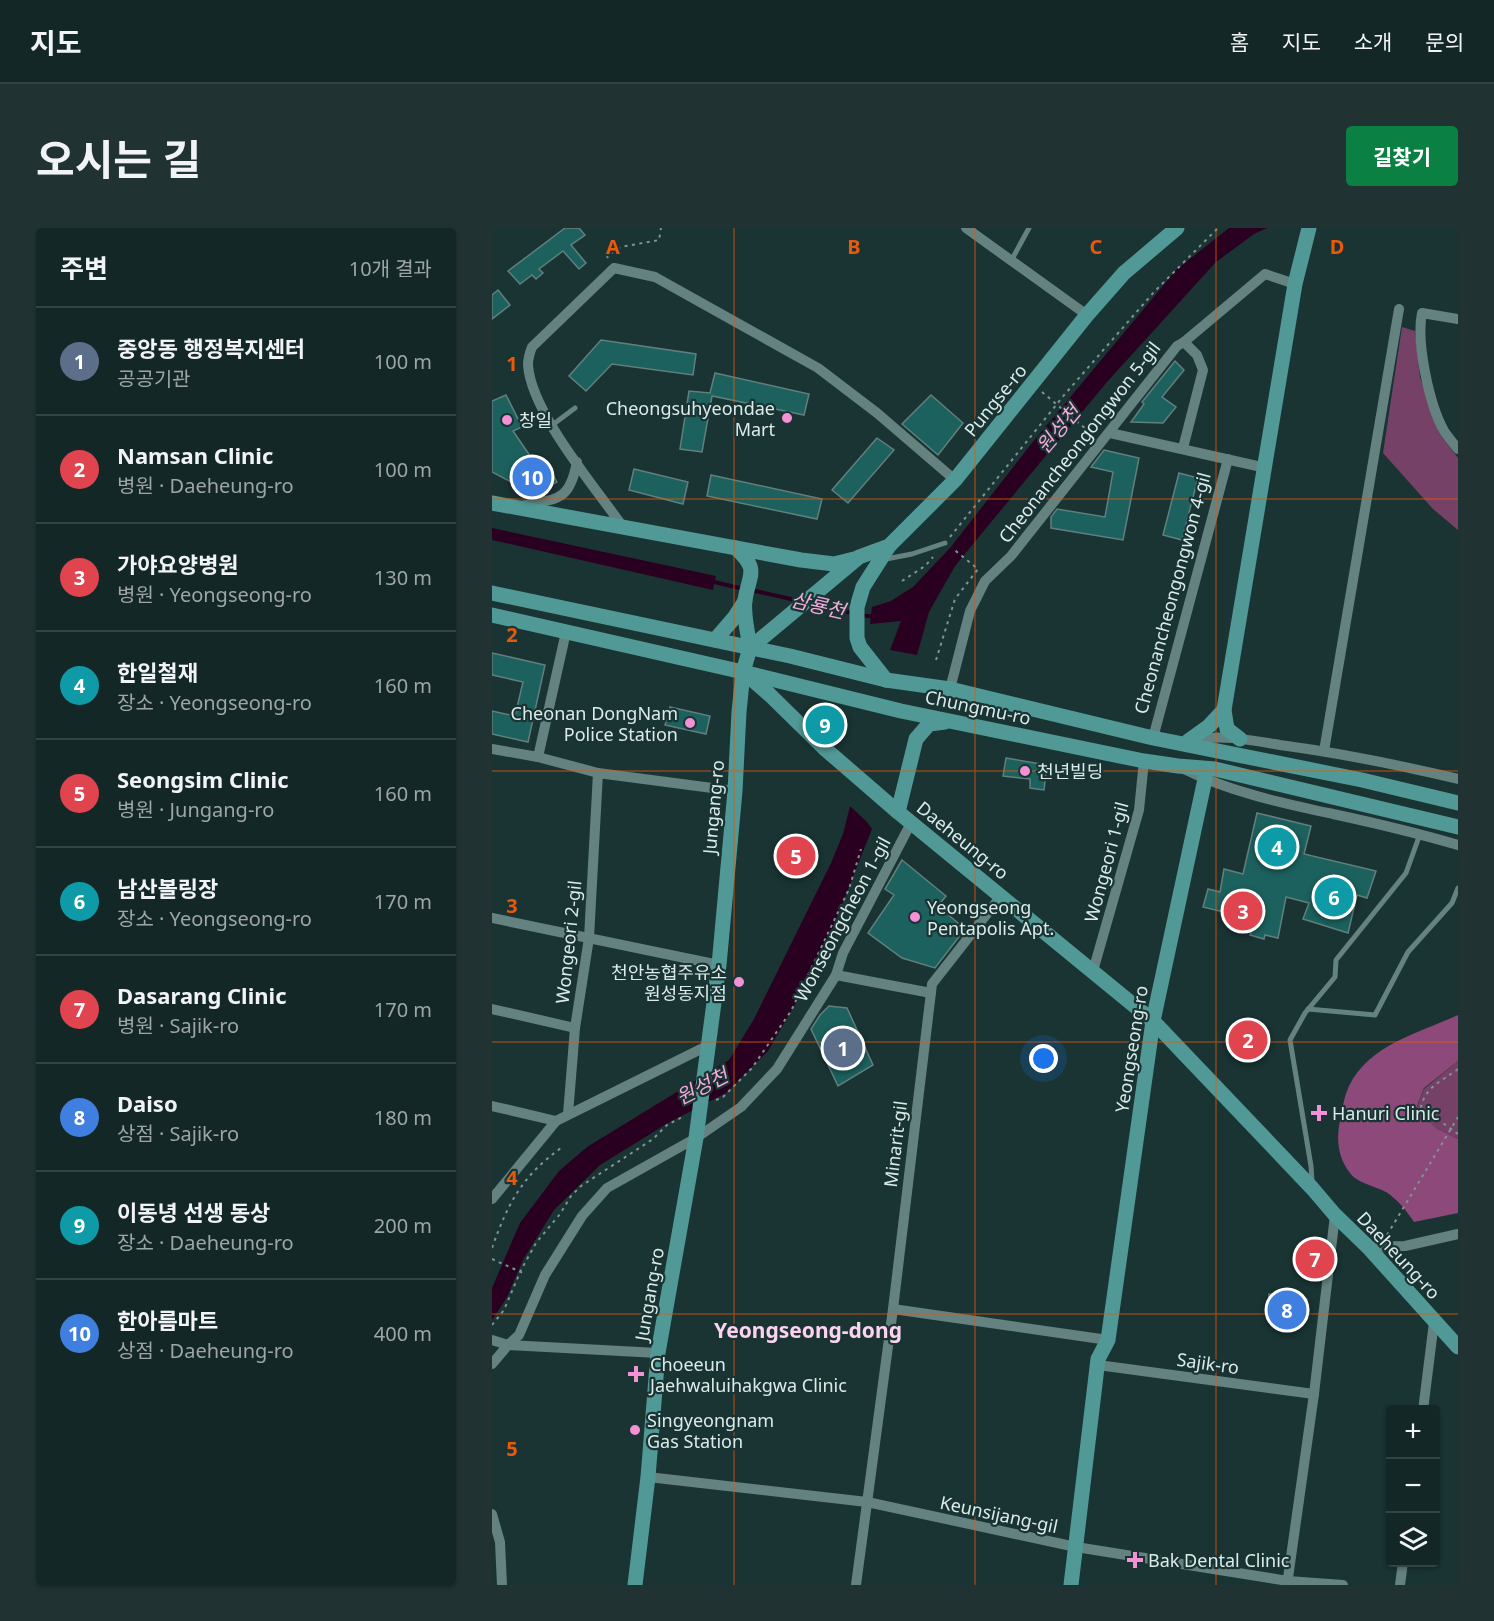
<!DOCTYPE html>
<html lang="ko">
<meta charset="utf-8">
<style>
body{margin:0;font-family:"Noto Sans","Noto Sans KR",sans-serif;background:#203332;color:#f1f3f6}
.controls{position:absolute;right:18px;bottom:18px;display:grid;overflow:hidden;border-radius:6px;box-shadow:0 2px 4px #0004}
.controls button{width:54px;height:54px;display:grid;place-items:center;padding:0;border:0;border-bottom:2px solid #324443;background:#132726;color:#f1f3f6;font:30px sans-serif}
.you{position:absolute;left:552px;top:831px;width:21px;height:21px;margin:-15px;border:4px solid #fff;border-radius:50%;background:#1a73e8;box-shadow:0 0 0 9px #1a73e833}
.badge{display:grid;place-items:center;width:39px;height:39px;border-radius:50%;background:#0b8043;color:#fff;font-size:20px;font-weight:700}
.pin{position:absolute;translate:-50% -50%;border:3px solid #fff;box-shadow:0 2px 6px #0006}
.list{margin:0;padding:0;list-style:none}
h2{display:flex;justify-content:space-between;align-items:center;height:78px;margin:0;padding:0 24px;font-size:26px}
h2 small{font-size:20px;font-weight:400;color:#9da5a7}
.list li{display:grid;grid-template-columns:39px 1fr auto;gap:18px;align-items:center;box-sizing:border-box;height:108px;padding:0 24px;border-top:2px solid #324443}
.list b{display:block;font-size:22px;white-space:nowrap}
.list p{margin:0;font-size:20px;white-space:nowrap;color:#9da5a7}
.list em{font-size:20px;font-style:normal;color:#9da5a7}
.icon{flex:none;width:33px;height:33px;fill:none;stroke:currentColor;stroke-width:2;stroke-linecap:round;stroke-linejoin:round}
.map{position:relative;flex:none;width:966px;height:1357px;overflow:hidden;border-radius:6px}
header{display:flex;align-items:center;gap:36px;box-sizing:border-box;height:84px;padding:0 30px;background:#132726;border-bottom:2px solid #324443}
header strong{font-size:28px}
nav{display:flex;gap:33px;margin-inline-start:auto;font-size:21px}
.intro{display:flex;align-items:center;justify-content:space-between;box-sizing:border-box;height:144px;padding:0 36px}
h1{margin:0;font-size:42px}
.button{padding:15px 27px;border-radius:6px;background:#0b8043;color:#fff;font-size:21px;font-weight:700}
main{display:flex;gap:36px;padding:0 36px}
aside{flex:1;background:#132726;border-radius:6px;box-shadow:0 2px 4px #0004}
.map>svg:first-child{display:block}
.green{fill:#764166}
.forest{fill:#8c4979}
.water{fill:#2a0021}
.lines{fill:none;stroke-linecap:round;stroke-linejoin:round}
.stream{stroke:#2a0021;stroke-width:4}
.building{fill:#1c615e;stroke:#617f7d;stroke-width:1.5}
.path{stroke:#7f9493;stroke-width:2;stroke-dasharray:3 4.5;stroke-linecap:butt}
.lane{stroke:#648280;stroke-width:5}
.street{stroke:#648280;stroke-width:10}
.secondary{stroke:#519996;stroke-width:15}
.grid{fill:none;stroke:#e8590c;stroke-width:1.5;stroke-opacity:0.55}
.poi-dot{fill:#f391d6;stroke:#193433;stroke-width:2}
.labels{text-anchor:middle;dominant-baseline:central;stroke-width:4.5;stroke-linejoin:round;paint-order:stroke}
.street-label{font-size:18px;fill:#dbebea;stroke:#193433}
.poi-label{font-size:18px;fill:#dbebea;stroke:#193433;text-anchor:start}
.water-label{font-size:20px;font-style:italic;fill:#f6a9de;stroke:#193433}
.quarter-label{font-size:21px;font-weight:bold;fill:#fdd2ee;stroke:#193433}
.grid-label{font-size:20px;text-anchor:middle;font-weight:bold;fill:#e8590c;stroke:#193433;stroke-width:4.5;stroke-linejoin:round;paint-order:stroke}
</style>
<header>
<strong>지도</strong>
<nav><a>홈</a><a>지도</a><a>소개</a><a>문의</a></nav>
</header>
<div class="intro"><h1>오시는 길</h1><a class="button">길찾기</a></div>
<main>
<aside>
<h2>주변<small>10개 결과</small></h2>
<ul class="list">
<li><span class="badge" style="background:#5c6f8a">1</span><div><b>중앙동 행정복지센터</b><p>공공기관</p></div><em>100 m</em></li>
<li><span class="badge" style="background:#e0444e">2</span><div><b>Namsan Clinic</b><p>병원 · Daeheung-ro</p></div><em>100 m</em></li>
<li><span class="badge" style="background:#e0444e">3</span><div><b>가야요양병원</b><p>병원 · Yeongseong-ro</p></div><em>130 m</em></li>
<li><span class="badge" style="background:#0f9aa8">4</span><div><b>한일철재</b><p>장소 · Yeongseong-ro</p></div><em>160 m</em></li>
<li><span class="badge" style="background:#e0444e">5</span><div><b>Seongsim Clinic</b><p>병원 · Jungang-ro</p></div><em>160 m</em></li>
<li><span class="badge" style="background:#0f9aa8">6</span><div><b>남산볼링장</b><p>장소 · Yeongseong-ro</p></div><em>170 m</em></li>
<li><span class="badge" style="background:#e0444e">7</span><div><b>Dasarang Clinic</b><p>병원 · Sajik-ro</p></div><em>170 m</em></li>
<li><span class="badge" style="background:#3f7fe0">8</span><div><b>Daiso</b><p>상점 · Sajik-ro</p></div><em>180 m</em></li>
<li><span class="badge" style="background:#0f9aa8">9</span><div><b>이동녕 선생 동상</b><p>장소 · Daeheung-ro</p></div><em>200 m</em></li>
<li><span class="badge" style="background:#3f7fe0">10</span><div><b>한아름마트</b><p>상점 · Daeheung-ro</p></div><em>400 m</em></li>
</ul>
</aside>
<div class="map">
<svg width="966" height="1357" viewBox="0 0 966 1357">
<rect width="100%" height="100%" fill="#193433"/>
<g class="green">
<polygon points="910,99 923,103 928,149 947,205 966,230 966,302 941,281 891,225"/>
<polygon points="966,833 966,911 944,900 924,882 932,861"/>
</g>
<path class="forest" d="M966 787V833L932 860 924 881 944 900 966 911V985L922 994C914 982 906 972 894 964 883 958 865 955 858 945 846 930 844 911 848 893 850 882 852 869 857 858 878 816 927 805 966 787Z"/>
<g class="water">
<polygon points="737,0 775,0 762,6 724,34 615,154 537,248 463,338 437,384 425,427 398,422 409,393 378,396 380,379 399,373 421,359 458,320 540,215 685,41"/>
<polygon points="0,300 224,348 221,362 0,312"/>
<polygon points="358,578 375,594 380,601 326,737 276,823 234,865 176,895 108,937 62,982 32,1030 14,1071 0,1092 0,1060 28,995 67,943 95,919 237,832 262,791 339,635 351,606"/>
</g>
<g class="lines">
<g class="stream">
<polyline points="218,353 252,361"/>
<polyline points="259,362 308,373"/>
<polyline points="318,376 360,385"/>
<polyline points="368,387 384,389"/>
</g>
</g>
<g class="building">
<polygon points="73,0 87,0 93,7 79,17 94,35 87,41 71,23 47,41 51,45 44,51 40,47 28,56 16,43"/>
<polygon points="6,62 18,77 0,91 0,67"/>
<polygon points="109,112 204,126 201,147 120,136 94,163 77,148"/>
<polygon points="683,133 692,142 670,169 684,179 671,195 639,194 652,176 650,174"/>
<polygon points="223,145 317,166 312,187 220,168 210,224 188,221 197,163 218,165"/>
<polygon points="14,167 30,199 21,203 45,238 57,241 65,254 56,259 19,254 0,244 0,173"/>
<polygon points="439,167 471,195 446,227 410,196"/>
<polygon points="385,210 402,222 356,275 340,262"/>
<polygon points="612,222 647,230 631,312 559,300 559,289 565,281 613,289 621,244 599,239"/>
<polygon points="142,241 196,254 191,276 137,262"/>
<polygon points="687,245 706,250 690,312 671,307"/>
<polygon points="219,247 330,271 325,291 215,268"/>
<polygon points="0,425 53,437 36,514 0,506 0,483 23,488 31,454 0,447"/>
<polygon points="178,479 218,488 214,506 173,497"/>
<polygon points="514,530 555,537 552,562 538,560 538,551 511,548"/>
<polygon points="765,585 819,598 812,626 884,643 875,670 865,667 856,705 811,691 817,675 794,669 786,710 773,707 772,711 758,707 759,703 745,698 748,688 711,679 716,661 728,664 732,641 751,646"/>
<polygon points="410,632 454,668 446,678 473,701 443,740 410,730 376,705 402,667 393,661"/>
<polygon points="337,778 355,780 381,837 346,858 319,801 328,787"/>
<polygon points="777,1066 815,1071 811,1095 775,1089"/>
</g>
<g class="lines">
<g class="path">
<polyline points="116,30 115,28 129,19 167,12 169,0"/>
<polyline points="550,164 601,207"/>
<polyline points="458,309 573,166 662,64 726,0"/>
<polyline points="410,353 433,338 441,329"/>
<polyline points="444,432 463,371 486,341 460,320"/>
<path d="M966 841C949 854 934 858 929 879L966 906"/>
<polyline points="224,872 231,869 260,840 299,783 357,661 369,621"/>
<polyline points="895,1007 966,889"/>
<path d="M0 1020C16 975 30 948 69 920"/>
<polyline points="0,1031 31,1045"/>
<polyline points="0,1097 12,1082 29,1042 44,1015 68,986 79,968 89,958 161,911 175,897 192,888"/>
</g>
<g class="lane">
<polyline points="519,33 537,0"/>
<polyline points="59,198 83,180"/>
<polyline points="394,331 420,326 453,315"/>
<polyline points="816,781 883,787 916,724 960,675 966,660"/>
<polyline points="820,953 819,938 798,812 813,785 843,749 844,732 914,645 928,606"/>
</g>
<g class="street">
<polyline points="474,0 595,87"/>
<path d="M966 91 930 85C924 114 937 176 952 203 956 209 961 215 966 221"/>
<polyline points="618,205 774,240"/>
<polyline points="691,220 711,142 705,127 692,114"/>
<path d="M29 278C65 270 77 275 85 234"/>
<path d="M131 299C103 259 39 184 36 137 36 131 38 124 40 119L122 40 163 49 326 140 385 185 463 252"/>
<polyline points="458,461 478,383 493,353 519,328 685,118 692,114 773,46 803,56"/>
<polyline points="661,510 736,231"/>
<path d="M700 512C729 506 759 512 788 517 848 525 907 537 966 551"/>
<polyline points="0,521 46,529 106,545 243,563"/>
<polyline points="832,523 907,81"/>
<polyline points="46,529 74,404"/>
<path d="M692 541C738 564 790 575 841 586 883 595 925 605 966 617"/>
<polyline points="0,690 227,737"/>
<polyline points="601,743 647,582 652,533"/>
<polyline points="344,747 439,765"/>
<polyline points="0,781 83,800"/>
<polyline points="0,878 64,893"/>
<polyline points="76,886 83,800 97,710 106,545"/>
<polyline points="0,971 64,893 215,818"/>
<polyline points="876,1019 913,1018 966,1006"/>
<polyline points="401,1081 616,1112"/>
<polyline points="0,1112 16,1117 166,1125"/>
<polyline points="0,1136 16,1117 27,1107 53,1047 90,988 115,960 204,910 249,879 285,841 344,747 351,725 419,595"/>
<polyline points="606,1137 822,1166"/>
<polyline points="931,1182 942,1094"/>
<polyline points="156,1249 375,1274 584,1319 796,1353 851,1357"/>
<polyline points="0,1286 8,1314 10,1357"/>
<polyline points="364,1357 401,1081 440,756 509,668"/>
<polyline points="795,1357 822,1166 843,987"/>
<polyline points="908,1357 911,1334"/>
</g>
<g class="secondary">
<polyline points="0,275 309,332 342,336 362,331"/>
<path d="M244 320C268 343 257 345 253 372 251 387 256 405 258 420"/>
<polyline points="0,365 298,428 394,452 458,461 661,510 870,552 966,575"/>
<polyline points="0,387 251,444 409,483 652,533 686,538 723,541 966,599"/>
<polyline points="223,412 242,390 253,373"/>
<polyline points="254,446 278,467 332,520 406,584 661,793 820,960 843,987 876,1019 966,1119"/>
<polyline points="394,452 368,419 365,410 365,379 371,359 397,318"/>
<polyline points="748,511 735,501 732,482 803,56 817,0"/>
<polyline points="696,513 717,498 732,482"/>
<polyline points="406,584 424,511 437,496 453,494"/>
<polyline points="143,1357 156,1249 166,1125 204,910 227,737 243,563 247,484 251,444 258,420 367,329 397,318 463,252 595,87 632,45 685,0"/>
<polyline points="579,1357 606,1131 616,1112 661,793 713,551"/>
</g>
</g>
<path class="grid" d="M242 0V1357M483 0V1357M724 0V1357M0 271H966M0 543H966M0 814H966M0 1086H966"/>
<g class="poi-dot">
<circle cx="295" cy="190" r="6"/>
<circle cx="15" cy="192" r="6"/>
<circle cx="198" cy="495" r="6"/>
<circle cx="533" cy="543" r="6"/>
<circle cx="423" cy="689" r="6"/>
<circle cx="247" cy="754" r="6"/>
<path d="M824 876h6v6h6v6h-6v6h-6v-6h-6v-6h6z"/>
<path d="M141 1137h6v6h6v6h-6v6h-6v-6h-6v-6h6z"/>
<circle cx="143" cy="1202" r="6"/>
<path d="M640 1323h6v6h6v6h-6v6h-6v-6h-6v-6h6z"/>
</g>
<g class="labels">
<g class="street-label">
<text transform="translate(503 172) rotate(-51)">Pungse-ro</text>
<text transform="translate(587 214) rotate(-52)">Cheonancheongongwon 5-gil</text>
<text transform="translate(680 365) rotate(-75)">Cheonancheongongwon 4-gil</text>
<text transform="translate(486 479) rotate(12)">Chungmu-ro</text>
<text transform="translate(221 579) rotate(-85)">Jungang-ro</text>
<text transform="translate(471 612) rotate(39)">Daeheung-ro</text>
<text transform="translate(614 634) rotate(-75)">Wongeori 1-gil</text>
<text transform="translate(350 691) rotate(-62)">Wonseongcheon 1-gil</text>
<text transform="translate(76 714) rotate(-84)">Wongeori 2-gil</text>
<text transform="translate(639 821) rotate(-81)">Yeongseong-ro</text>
<text transform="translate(403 916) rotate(-83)">Minarit-gil</text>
<text transform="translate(907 1027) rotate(47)">Daeheung-ro</text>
<text transform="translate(157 1066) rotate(-80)">Jungang-ro</text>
<text transform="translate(716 1135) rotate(8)">Sajik-ro</text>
<text transform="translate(507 1286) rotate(12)">Keunsijang-gil</text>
</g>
<g class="poi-label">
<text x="283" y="180" text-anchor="end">Cheongsuhyeondae<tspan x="283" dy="21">Mart</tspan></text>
<text x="27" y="192">창일</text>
<text x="186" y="485" text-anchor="end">Cheonan DongNam<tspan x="186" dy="21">Police Station</tspan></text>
<text x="545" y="543">천년빌딩</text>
<text x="435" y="679">Yeongseong<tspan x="435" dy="21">Pentapolis Apt.</tspan></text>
<text x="235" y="744" text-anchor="end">천안농협주유소<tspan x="235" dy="21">원성동지점</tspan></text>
<text x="840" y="885">Hanuri Clinic</text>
<text x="158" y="1136">Choeeun<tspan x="158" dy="21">Jaehwaluihakgwa Clinic</tspan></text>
<text x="155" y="1192">Singyeongnam<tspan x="155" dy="21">Gas Station</tspan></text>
<text x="656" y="1332">Bak Dental Clinic</text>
</g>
<g class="water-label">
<text transform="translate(566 201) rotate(-50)">원성천</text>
<text transform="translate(326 377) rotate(13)">삼룡천</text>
<text transform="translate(210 858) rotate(-27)">원성천</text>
</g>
<g class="quarter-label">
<text x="316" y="1102">Yeongseong-dong</text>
</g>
</g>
<g class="grid-label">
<text x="121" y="26">A</text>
<text x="362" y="26">B</text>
<text x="604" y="26">C</text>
<text x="845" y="26">D</text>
<text x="20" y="143">1</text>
<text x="20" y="414">2</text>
<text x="20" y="685">3</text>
<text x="20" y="957">4</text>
<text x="20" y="1228">5</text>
</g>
</svg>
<div class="controls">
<button>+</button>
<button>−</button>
<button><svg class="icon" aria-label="layers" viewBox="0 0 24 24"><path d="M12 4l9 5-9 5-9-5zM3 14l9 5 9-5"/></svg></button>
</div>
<div class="you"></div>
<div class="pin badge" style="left:351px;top:820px;background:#5c6f8a">1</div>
<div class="pin badge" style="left:756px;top:812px;background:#e0444e">2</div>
<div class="pin badge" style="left:751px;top:683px;background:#e0444e">3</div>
<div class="pin badge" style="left:785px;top:619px;background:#0f9aa8">4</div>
<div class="pin badge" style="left:304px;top:628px;background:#e0444e">5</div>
<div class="pin badge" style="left:842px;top:669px;background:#0f9aa8">6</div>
<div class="pin badge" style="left:823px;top:1031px;background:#e0444e">7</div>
<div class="pin badge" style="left:795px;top:1082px;background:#3f7fe0">8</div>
<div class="pin badge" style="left:333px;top:497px;background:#0f9aa8">9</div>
<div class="pin badge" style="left:40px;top:249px;background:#3f7fe0">10</div>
</div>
</main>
